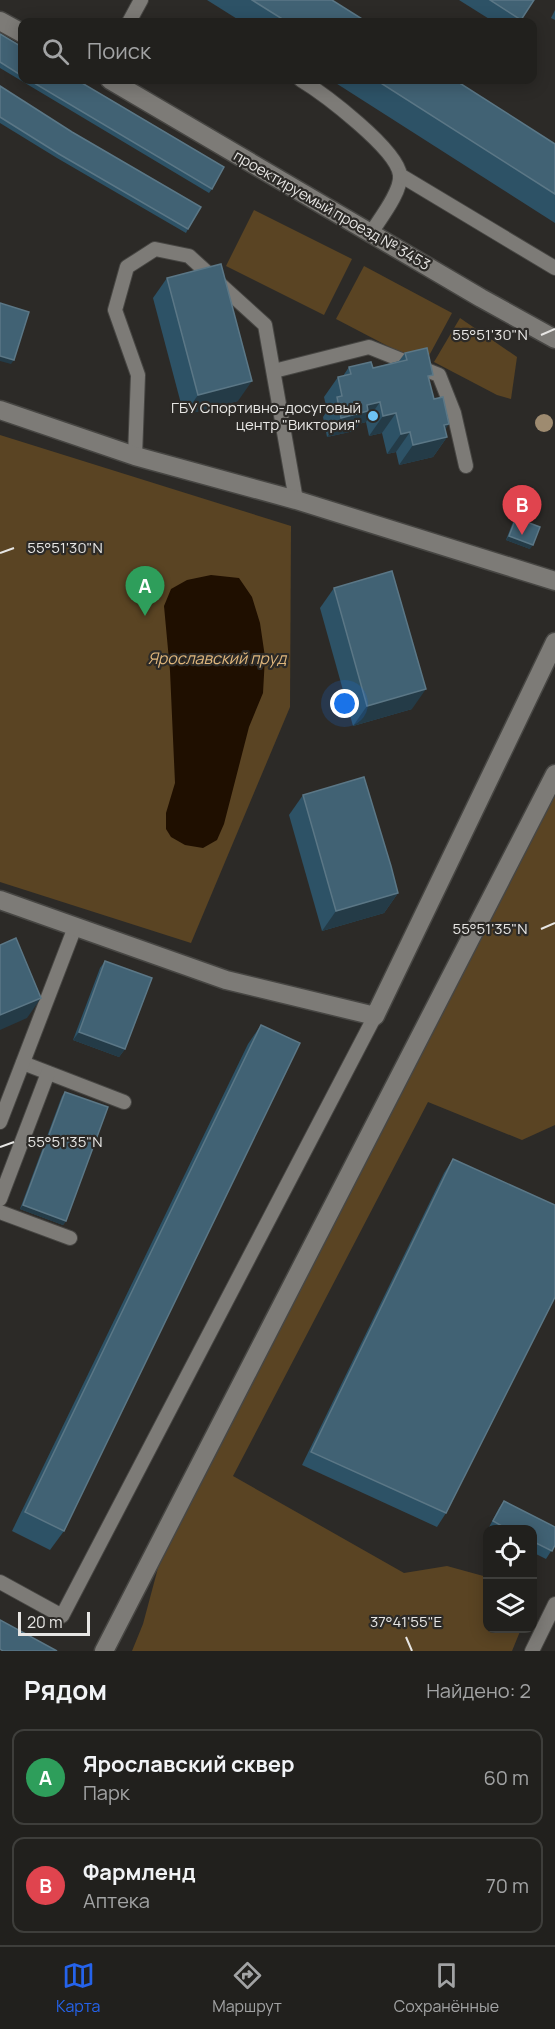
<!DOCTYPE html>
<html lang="ru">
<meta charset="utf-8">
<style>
body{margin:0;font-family:Manrope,sans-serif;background:#292826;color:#f1f3f6}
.controls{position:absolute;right:18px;bottom:18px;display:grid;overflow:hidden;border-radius:12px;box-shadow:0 3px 15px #0003}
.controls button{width:54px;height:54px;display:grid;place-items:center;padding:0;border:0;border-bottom:2px solid #3e3e3b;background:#21201d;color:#f1f3f6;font:30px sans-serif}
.scale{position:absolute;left:18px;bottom:15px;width:72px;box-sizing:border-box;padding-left:6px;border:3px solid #e7e6e4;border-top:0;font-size:16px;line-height:21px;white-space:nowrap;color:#e7e6e4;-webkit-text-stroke:4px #2c2a27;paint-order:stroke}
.you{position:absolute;left:345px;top:704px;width:21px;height:21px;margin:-15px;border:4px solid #fff;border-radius:50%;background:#1a73e8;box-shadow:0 0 0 9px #1a73e833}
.badge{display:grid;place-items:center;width:39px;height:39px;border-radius:50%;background:#2563eb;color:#fff;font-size:20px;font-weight:700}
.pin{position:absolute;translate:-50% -50px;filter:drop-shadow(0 2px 3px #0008)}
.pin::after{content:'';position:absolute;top:32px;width:21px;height:18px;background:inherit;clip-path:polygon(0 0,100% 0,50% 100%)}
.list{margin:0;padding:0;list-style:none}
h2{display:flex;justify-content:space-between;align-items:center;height:78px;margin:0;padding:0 24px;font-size:26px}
h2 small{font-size:20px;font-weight:400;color:#a2a3a4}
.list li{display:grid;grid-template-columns:39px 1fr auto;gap:18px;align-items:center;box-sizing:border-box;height:96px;margin:0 12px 12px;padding:0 12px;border:2px solid #3e3e3b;border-radius:12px}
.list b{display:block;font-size:22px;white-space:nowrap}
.list p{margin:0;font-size:20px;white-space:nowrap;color:#a2a3a4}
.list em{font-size:20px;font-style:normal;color:#a2a3a4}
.icon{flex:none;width:33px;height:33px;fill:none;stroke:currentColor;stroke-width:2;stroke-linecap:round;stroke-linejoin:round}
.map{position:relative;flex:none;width:555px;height:1651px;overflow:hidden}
.search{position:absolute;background:#21201d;box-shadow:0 3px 15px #0003;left:18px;right:18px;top:18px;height:66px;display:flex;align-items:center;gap:15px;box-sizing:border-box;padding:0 21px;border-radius:12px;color:#a2a3a4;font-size:22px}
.sheet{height:294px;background:#21201d}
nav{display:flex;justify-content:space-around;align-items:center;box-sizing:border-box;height:84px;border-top:2px solid #3e3e3b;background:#21201d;font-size:16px;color:#a2a3a4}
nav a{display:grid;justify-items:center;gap:3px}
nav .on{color:#2563eb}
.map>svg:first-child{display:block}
.green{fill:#5a4423}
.water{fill:#1f0f00}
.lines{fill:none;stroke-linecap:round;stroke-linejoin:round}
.lane-casing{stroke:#474643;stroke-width:16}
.street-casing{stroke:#474643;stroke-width:21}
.lane{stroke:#7d7b77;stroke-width:14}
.street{stroke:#7d7b77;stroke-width:18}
.tree{fill:#9e8b70}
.wall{fill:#2d5266}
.shaded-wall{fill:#243b47}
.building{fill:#416274;stroke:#5b7786;stroke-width:1.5}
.ticks{fill:none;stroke:#e7e6e4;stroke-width:2}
.poi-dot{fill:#6dc2f3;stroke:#2c2a27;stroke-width:2}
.labels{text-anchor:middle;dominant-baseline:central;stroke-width:4.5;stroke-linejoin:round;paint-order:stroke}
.street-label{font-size:15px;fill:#e7e6e4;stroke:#2c2a27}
.poi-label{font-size:15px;fill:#e7e6e4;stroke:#2c2a27;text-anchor:end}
.water-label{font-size:16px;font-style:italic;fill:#dfb67c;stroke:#2c2a27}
.ticks-label{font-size:15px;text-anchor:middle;fill:#e7e6e4;stroke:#2c2a27;stroke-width:4.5;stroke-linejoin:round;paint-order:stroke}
</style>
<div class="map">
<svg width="555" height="1651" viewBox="0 0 555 1651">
<rect width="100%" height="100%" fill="#2c2a27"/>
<g class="green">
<polygon points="254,210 352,259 324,315 226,266"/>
<polygon points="364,266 452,313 424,365 336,319"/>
<polygon points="460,318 517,357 511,399 497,395 434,362"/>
<polygon points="0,435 291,526 290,707 191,943 0,882"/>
<polygon points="555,781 555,1125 522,1140 428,1102 233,1476 404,1573 447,1566 487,1577 488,1628 521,1629 512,1651 132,1651 143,1624 162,1553"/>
</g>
<polygon class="water" points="211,575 239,578 252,597 260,623 265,657 263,693 249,727 224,824 217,840 203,848 185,845 171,837 166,829 166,813 175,783 170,671 164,606 171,589 187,580"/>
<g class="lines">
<g class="lane-casing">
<g id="lane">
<polyline points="129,22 141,0"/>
<path d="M301 80C324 94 397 149 400 175 402 191 379 220 371 233"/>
<polyline points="400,175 555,268"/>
<polyline points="274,371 369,347 439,375 454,413 466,466"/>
<polyline points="135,456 138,375 115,310 127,267 155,249 189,256 265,325 296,500"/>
<polyline points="23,1063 124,1102"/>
<polyline points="0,1122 75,927"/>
<polyline points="0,1199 48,1073"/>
<polyline points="0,1212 70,1238"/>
<polyline points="0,1582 62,1616 375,1016"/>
<polyline points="532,1651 555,1604"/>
</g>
</g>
<g class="street-casing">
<g id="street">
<polyline points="0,21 22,33"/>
<polyline points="110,80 481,298 555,339"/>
<polyline points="0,410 135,456 296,500 555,581"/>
<polyline points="0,900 226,980 375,1016 555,642"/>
<polyline points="104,1651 555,774"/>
</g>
</g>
<use href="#lane" class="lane"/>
<use href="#street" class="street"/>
</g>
<circle class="tree" cx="544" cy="423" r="9"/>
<g class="wall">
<polygon points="207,0 332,0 367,22 242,22"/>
<polygon points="459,0 534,0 519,22 494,22"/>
<polygon points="555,10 555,20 551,18"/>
<polygon points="0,34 22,47 22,80 77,80 212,189 209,193 0,68"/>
<polygon points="331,80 455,80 555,144 555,223"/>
<polygon points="0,86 188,229 186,233 57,158 0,123"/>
<polygon points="167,278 238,401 184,415 153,298"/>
<polygon points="405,353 429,380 434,399 445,430 447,437 433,457 399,465 396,452 387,454 382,433 369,436 366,422 359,424 354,431 327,437 323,417 327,411 324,397 338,377 343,376 349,367 373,368 399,361"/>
<polygon points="516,518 530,549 506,540 513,522"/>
<polygon points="334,588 412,709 353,726 320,608"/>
<polygon points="303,795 398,893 384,913 322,931 289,815"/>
<polygon points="105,961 125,1049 119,1057 73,1040 100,968"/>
<polygon points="261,1025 64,1531 50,1550 12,1531 248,1044"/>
<polygon points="65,1092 66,1221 63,1225 20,1209 62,1096"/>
<polygon points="453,1159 446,1513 437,1527 302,1465 444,1173"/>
<polygon points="504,1501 555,1527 555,1545 546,1559 532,1552 532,1530 488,1529 499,1508"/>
</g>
<g class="shaded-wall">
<polygon points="0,356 14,360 11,364 0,361"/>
<polygon points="252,381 238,401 184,415 198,395"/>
<polygon points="380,402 366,422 359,424 354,431 327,437 341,418 367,405"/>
<polygon points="396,413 382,433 369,436 383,416"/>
<polygon points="449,424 439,439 447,437 433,457 399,465 413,445 444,425"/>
<polygon points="410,432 396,452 387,454 401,434"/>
<polygon points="509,536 533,545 530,549 506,540"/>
<polygon points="426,689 412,709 353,726 367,706"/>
<polygon points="398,893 384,913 322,931 336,911"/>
<polygon points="41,998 27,1018 0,1030 0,1015"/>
<polygon points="79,1032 125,1049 119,1057 73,1040"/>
<polygon points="23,1205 66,1221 63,1225 20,1209"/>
</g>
<g class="building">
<polygon points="252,0 332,0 367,22 287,22"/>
<polygon points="490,0 534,0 521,20"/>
<polygon points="0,34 22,47 22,76 0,62"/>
<polygon points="29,80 77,80 224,167 212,189"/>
<polygon points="376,80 455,80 555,144 555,194"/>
<polygon points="0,86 72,132 201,207 188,229 59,154 0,117"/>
<polygon points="221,264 252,381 198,395 167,278"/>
<polygon points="0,303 29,312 14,360 0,356"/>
<polygon points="427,348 433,375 428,376 434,399 443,397 449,424 444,425 447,437 413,445 410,432 401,434 396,413 383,416 380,402 367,405 368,411 341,418 337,397 342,396 338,377 351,374 349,367 371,362 373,368 407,360 405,353"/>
<polygon points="516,518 540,527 533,545 509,536"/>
<polygon points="392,571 426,689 367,706 334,588"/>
<polygon points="364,777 391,866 398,893 336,911 303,795"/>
<polygon points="16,938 41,998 0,1015 0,945"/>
<polygon points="105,961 152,978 125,1049 79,1032"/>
<polygon points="261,1025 300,1043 64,1531 25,1512"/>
<polygon points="65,1092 108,1107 66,1221 23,1205"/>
<polygon points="453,1159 555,1205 555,1297 446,1513 311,1452"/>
<polygon points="504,1501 555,1527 555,1545 552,1551 532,1541 532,1530 509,1530 493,1521"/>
<polygon points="0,1620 57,1651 3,1651 0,1649"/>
</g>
<path class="ticks" d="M541 335 555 329M0 553 14 548M541 929 555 923M0 1147 14 1142M406 1637 412 1651"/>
<circle class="poi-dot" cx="373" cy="416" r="6"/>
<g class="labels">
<g class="street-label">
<text transform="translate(332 210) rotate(30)">проектируемый проезд № 3453</text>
</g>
<g class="poi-label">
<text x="361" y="407">ГБУ Спортивно-досуговый<tspan x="361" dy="17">центр "Виктория"</tspan></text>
</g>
<g class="water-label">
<text x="217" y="658">Ярославский пруд</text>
</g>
</g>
<g class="ticks-label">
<text x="490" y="340">55°51'30"N</text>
<text x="65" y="553">55°51'30"N</text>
<text x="490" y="934">55°51'35"N</text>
<text x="65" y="1147">55°51'35"N</text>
<text x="406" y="1627">37°41'55"E</text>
</g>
</svg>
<div class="controls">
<button><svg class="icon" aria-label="locate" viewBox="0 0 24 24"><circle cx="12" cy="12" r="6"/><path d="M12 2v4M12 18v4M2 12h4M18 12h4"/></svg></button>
<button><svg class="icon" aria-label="layers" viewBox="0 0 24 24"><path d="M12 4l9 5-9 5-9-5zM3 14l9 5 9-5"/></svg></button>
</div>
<div class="scale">20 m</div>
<div class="you"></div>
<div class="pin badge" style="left:145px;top:616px;background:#2e9e5b">A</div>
<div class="pin badge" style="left:522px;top:535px;background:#e0444e">B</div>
<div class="search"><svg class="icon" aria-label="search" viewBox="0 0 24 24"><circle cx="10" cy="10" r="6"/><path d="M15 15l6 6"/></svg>Поиск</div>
</div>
<section class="sheet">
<h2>Рядом<small>Найдено: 2</small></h2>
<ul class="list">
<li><span class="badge" style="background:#2e9e5b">A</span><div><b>Ярославский сквер</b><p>Парк</p></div><em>60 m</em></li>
<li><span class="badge" style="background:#e0444e">B</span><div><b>Фармленд</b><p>Аптека</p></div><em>70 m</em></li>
</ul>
</section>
<nav>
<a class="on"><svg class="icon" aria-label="map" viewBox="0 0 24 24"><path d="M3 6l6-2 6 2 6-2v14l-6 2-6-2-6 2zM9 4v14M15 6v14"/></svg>Карта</a>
<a><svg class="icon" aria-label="directions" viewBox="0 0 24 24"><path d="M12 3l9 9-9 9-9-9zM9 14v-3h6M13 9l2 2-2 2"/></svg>Маршрут</a>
<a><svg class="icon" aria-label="saved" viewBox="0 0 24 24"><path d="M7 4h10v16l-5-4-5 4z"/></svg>Сохранённые</a>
</nav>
